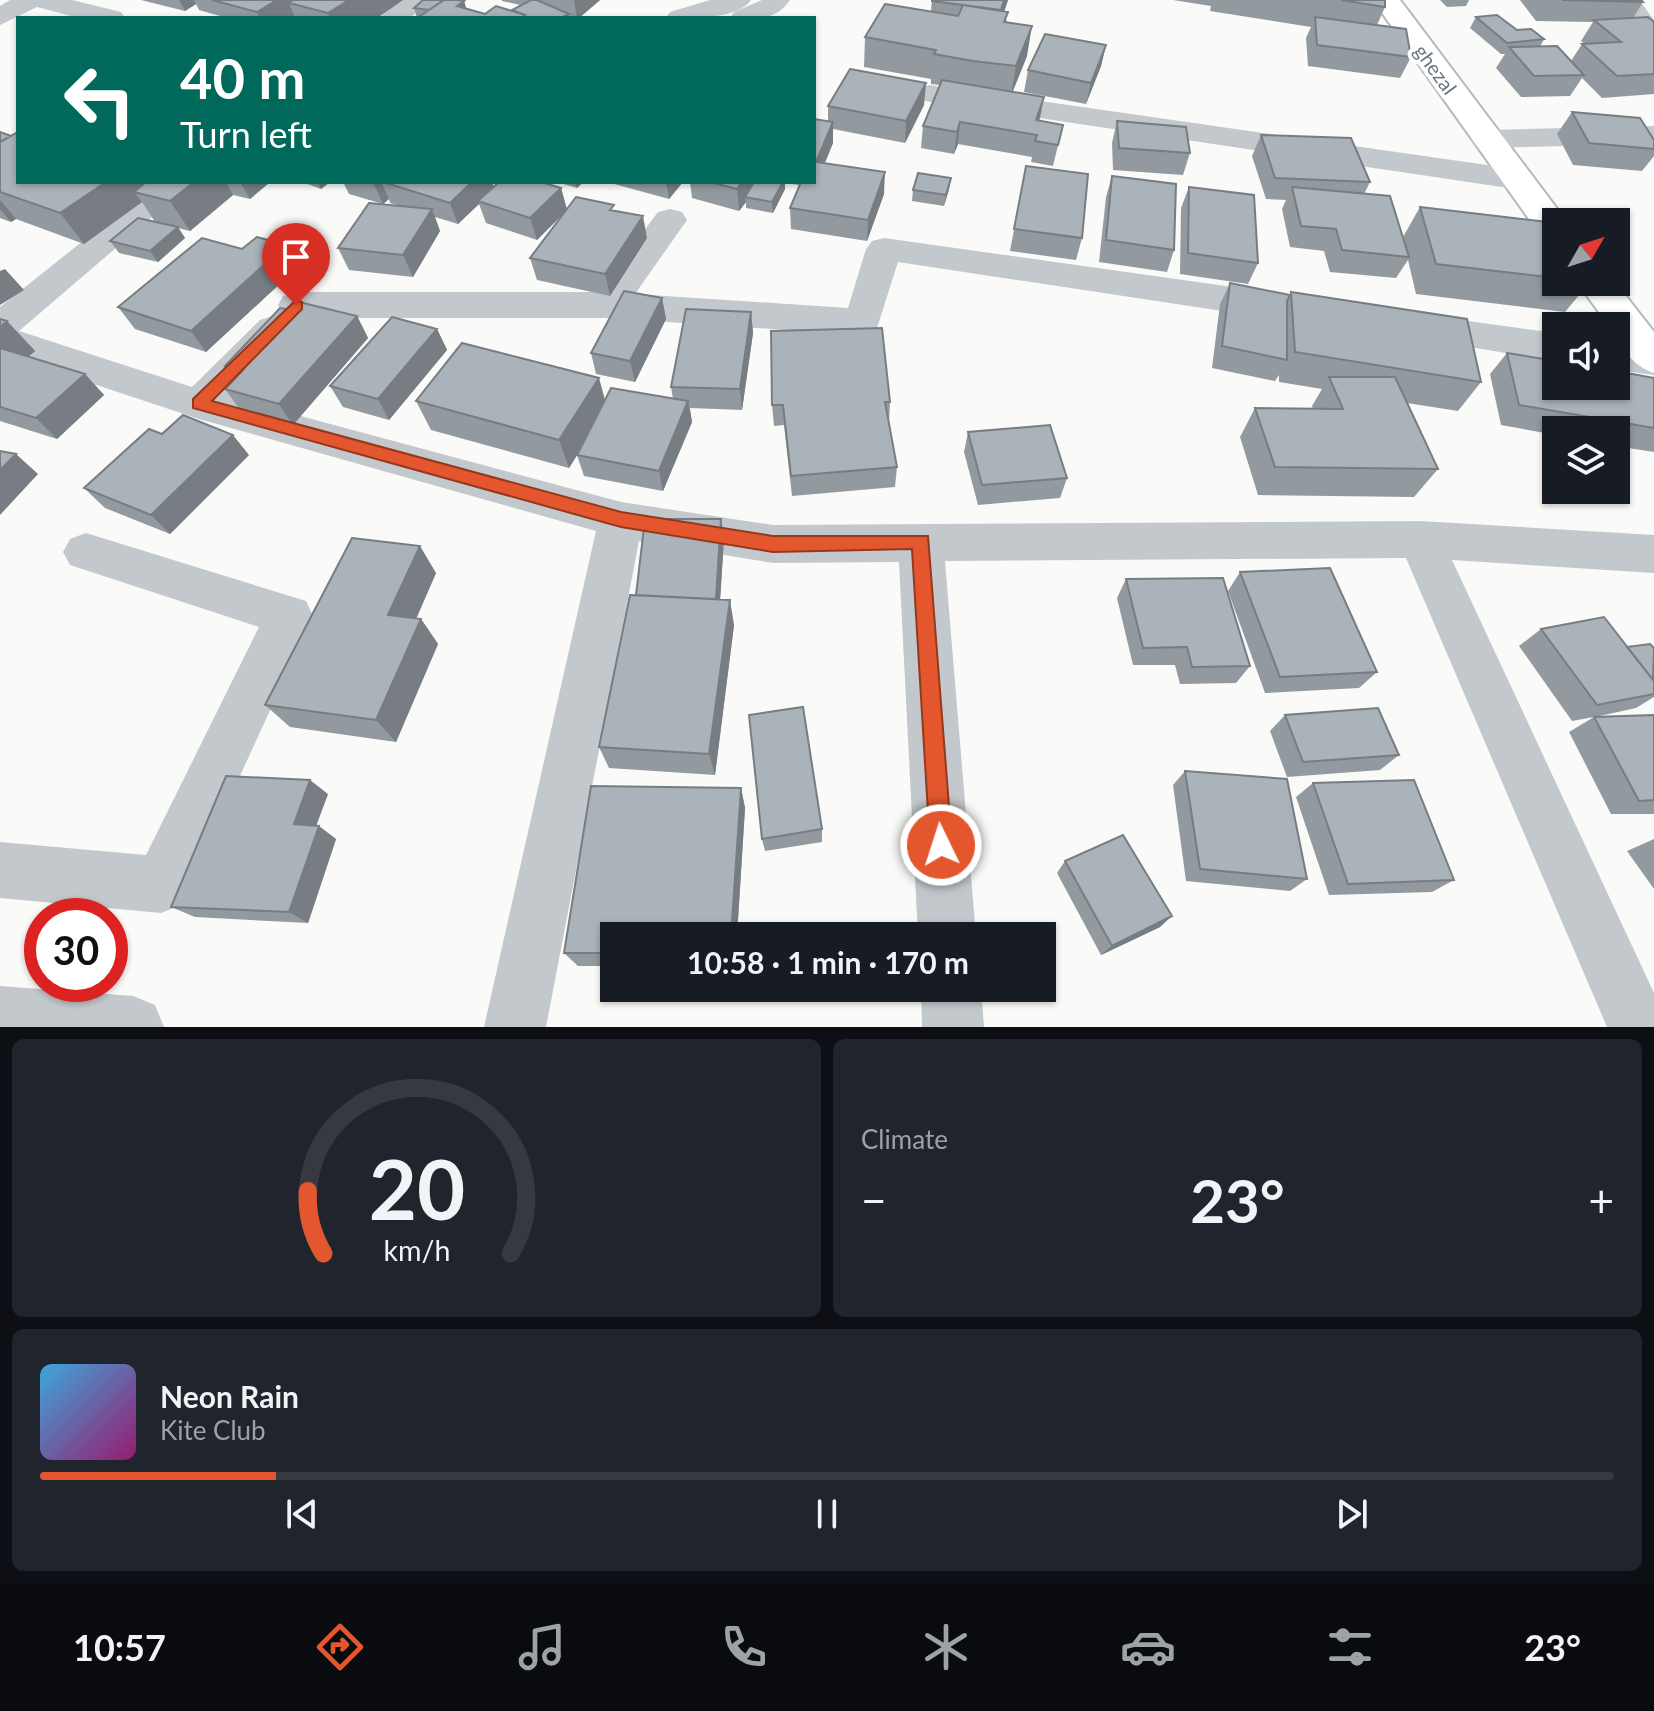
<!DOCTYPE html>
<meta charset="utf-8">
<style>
:root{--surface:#171b24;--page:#20242c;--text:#f1f3f6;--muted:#9ea1a6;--line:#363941;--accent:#e4572e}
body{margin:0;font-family:Lato,sans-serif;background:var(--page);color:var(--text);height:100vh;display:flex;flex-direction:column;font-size:30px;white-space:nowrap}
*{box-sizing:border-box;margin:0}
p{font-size:26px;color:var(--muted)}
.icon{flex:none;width:44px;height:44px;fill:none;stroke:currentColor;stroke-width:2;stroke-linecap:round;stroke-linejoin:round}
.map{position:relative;height:1027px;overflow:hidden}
.panel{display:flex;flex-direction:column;gap:12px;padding:12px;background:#0d0f14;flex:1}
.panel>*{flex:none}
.guide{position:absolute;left:16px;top:16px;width:800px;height:168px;border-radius:0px;box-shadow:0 2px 6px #0004;background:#00695c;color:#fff;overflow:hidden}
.needle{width:52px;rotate:51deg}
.tools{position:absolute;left:1542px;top:208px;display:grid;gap:16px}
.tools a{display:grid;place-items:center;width:88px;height:88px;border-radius:0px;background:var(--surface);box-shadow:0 2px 6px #0004;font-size:40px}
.speed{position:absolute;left:24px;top:898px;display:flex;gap:16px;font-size:40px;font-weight:700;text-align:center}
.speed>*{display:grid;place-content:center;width:104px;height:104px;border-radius:50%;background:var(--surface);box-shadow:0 2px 6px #0004;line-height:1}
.speed .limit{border:12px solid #d22;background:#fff;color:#111}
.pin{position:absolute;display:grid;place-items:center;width:68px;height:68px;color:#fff;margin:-82px -34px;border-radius:50% 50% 50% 0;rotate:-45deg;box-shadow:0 0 8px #0007}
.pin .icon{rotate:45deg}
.me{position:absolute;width:88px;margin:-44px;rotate:356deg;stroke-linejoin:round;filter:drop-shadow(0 0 6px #0008)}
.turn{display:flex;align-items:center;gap:28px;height:168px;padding:0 32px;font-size:36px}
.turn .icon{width:104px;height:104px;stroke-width:2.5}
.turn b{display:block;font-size:56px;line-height:68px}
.big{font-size:60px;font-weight:700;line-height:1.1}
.panel .card{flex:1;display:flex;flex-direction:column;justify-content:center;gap:12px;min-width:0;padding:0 28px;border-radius:12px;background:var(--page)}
.panel .dial{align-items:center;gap:0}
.dial svg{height:208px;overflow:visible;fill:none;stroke:var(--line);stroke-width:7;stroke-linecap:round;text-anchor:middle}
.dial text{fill:var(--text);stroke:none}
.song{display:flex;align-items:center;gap:24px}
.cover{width:96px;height:96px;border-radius:12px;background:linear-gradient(135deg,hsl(200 70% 55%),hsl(320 70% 35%))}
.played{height:8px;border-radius:4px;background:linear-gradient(90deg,var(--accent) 15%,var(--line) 15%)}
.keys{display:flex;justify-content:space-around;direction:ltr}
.heat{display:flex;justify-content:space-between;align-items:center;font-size:44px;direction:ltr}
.panel .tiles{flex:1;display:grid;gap:12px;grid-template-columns:1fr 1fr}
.card:last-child{grid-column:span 2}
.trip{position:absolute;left:600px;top:922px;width:456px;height:80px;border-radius:0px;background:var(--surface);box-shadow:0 2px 6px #0004;font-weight:700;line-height:80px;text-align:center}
.tab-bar{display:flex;height:128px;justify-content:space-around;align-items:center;background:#090b0e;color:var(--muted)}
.tab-bar .icon{width:56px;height:56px}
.tab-bar .selected{color:var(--accent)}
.tab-bar b{font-size:36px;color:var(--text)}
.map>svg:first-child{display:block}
</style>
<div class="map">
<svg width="1654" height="1027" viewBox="0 0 1654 1027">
<rect width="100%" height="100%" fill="#fafaf8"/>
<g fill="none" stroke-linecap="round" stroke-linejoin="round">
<defs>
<path id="secondary" d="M1373 0H1400L1567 222H1556V243L1544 240Z
M1577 282H1615L1654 332V373C1636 368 1616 346 1616 326H1609Z"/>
</defs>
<use href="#secondary" stroke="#b3babf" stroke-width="4"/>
<path fill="#c3c8cc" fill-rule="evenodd" d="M10 0H72L121 12 125 18H79L37 7 0 25V6Z
M400 0H430L410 18H379Z
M710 0H751C738 20 688 18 666 18L670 12Z
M762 0H790C775 22 755 18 730 18L734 12Z
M1612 0H1639L1654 20V47L1644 45Z
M929 85 1515 169 1527 172 1531 179 1527 186 1515 189 918 100 914 94 918 88Z
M1654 126V144L1486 148 1475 146 1470 139 1475 132 1486 130Z
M157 182H193L19 331 192 387 260 320 273 316 286 320 292 329 230 397 621 502 773 525 1420 521 1654 535V573L1452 560 1654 993V1027H1607L1406 558 945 561 976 936H918L899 562 773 563 639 541 546 1027H484L596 531 199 419 0 353V307Z
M670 209 682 212 687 220 635 294 848 308 866 249 872 241 884 238 1282 294 1295 298 1301 307 1295 316 1282 320 898 262 876 331 863 335 608 318H296L283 314 278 305 283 296 296 292H598L658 212Z
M1409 313 1556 333V361L1396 335 1390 326 1396 317Z
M1616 342 1654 347V375L1616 370Z
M86 533 306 601 313 616 181 905 161 913 0 898V842L146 855 259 627 70 565 63 552 70 539Z
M0 986 133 996 155 1005 164 1027H0Z
M921 988H981L984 1027H922Z"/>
<use href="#secondary" fill="#fff" fill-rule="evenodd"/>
</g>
<path fill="#929a9f" d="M141 0H403L377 18H221L220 16 199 10 196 4 185 11Z
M502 0H600L579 18H417L414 8 464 1 466 9 485 14 512 11 520 5 502 1Z
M932 0H1008L1004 12 1007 22 1027 56 1012 92 1039 121 1063 125 1053 166 1031 162 1032 157 958 144 954 154 921 148 923 126 940 85 931 84V79L864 67 865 37 931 11Z
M1173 0H1385V7L1377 25 1411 57 1400 78 1308 66 1306 38 1311 27 1210 11 1211 6Z
M1440 0H1477H1469L1466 6 1447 7Z
M1520 0H1641L1643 2 1633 18 1654 22V94L1602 98 1582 78 1570 96 1521 97 1496 68 1505 54H1501L1470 28 1476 17 1544 39 1540 47 1571 61 1582 44H1585L1581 41 1593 22 1536 21Z
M1106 45 1101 66 1086 104 1024 92 1028 70Z
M924 105 905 143 833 129V143L825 163 884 194 867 241 791 229 790 208 800 185 785 183V189L773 213 746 208V202L739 211 692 198 690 182H814L828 121V106Z
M1572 112 1654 140V156L1642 171 1573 165 1557 134Z
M1117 121 1190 153 1183 175 1113 170 1112 143Z
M0 132 18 182H270L250 199 233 195 190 231 178 228 185 238 158 262 119 253 110 241 155 222 142 202 84 244 16 219 11 222 0 218Z
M1261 135 1370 182 1364 194 1403 237 1420 207 1556 223V282H1590L1565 312 1416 294 1408 260 1396 278 1330 272 1324 251 1290 247 1282 209 1286 200 1266 199 1252 156Z
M1026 166 1082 238 1076 260 1010 251Z
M1112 176 1174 250 1167 272 1099 262 1106 197Z
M951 178 949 189 944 206 912 201 913 190Z
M302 182H330L321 189Z
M343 182H492L494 187 561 188 567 209 615 211 647 238 610 296 537 280 530 258 564 213 537 240 486 223 479 204 458 224 435 217 440 231 413 277 349 270 338 248 400 206 390 203 389 199 383 204 349 194Z
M557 182H583L577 188Z
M607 182H683L669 199Z
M1189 187 1258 263 1248 284 1180 274 1181 208Z
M298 267 206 352 135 329 118 307Z
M1230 283 1290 295 1291 292 1481 382 1458 411 1407 403 1438 469 1414 497 1258 495 1240 437 1255 408 1313 409 1312 406 1322 389 1279 382V375L1275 381 1212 368 1220 304Z
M662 298 666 319 635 382 596 374 591 353Z
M291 310 357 316 368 338 293 425 240 410 225 389 235 379 225 366Z
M751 312 753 333 742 410 690 408 692 422 663 491 584 476 577 455 579 452 569 468 431 430 416 401 673 399 671 387Z
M0 319 7 321 35 351 28 357 85 374 104 395 57 439 0 421Z
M437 329 447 350 389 420 343 407 330 386Z
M1507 353 1654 378V452L1616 446V430H1556V435L1501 425 1490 374Z
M890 402 889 422 897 467 895 487 792 496 784 425 774 426 772 405Z
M968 432 1067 478 1060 498 978 505 964 452Z
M249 455 170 534 105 508 84 488Z
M721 519 724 538 720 599 734 625 715 775 609 768 599 747 636 595Z
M1240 572 1377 672 1359 688 1265 693 1228 591Z
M436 573 416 618 421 619 438 644 396 742 290 727 265 705Z
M1126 579 1250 666 1236 683 1180 684 1175 665H1133L1117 598Z
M1541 629 1627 647 1654 648V697L1636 708 1595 717 1654 715V814H1611L1569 732 1594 717 1572 721 1519 646Z
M1285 715 1399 755 1380 770 1287 777 1270 731Z
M1185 771 1307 879 1290 891 1186 881 1173 785Z
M1313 783 1454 880 1432 892 1329 895 1296 797Z
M741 788 745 808 737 936H614V966H578L564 953Z
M328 794 316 825 336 839 308 923 195 917 171 907Z
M822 829V842L765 851 762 839Z
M1654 839V889L1627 851Z
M1065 861 1160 927 1101 955 1057 873Z"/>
<path fill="#777d82" d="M179 0H194L196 4 185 11Z
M277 0H293L289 3 295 18H260L257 12Z
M349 0H403L377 18H330L328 13Z
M574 0H600L579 18H577Z
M1004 0H1008L998 31 1001 10Z
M464 1 469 18 457 6Z
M1032 26 1027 56 1011 96 1016 66Z
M1106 45 1101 66 1086 104 1091 83Z
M926 83 924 105 905 143 906 121Z
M1044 97 1040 118 1034 135 1036 120Z
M833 122V143L816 183V162Z
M960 122 958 144 954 154 957 132Z
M885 172 884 194 867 241 868 220Z
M951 178 949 189 944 206 946 195Z
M106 182H155L134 192 142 202 84 244 60 213Z
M194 182H226L233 195 190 231 170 201Z
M240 182H270L250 199Z
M318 182H330L321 189Z
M373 182H381L389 199 383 204Z
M472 182H492L495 190 478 201 479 204 458 224 450 203Z
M575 182H583L577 188Z
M666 182H683L669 199Z
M742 182H761L745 197 746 202 739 211 737 189Z
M783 182H785V189L773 213 772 202Z
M561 188 567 210 537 240 530 218Z
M0 200 16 219 11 222 0 209Z
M432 209 440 231 413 277 403 255Z
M643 216 647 238 610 296 605 274Z
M178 227 185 238 158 262 150 251Z
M286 245 298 267 206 352 191 331Z
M5 269 24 290 0 305V271Z
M662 298 666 319 635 382 630 361Z
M751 312 753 333 742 410 740 389Z
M357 316 368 338 293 425 279 404Z
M7 321 35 351 0 381V327Z
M437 329 447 350 389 420 378 399Z
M85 374 104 395 57 439 36 418Z
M599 378 607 407 569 468 559 440Z
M688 401 692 422 663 491 659 471Z
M233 435 249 455 170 534 151 515Z
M16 454 38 474 0 515V470Z
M721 519 724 538 719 618 716 600Z
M420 546 436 573 407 640 388 615Z
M730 600 734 625 715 775 709 754Z
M421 619 438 644 396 742 376 720Z
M310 780 328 794 312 837 294 824Z
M741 788 745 808 737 936H731Z
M319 826 336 839 308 923 289 912Z
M1172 916 1160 927 1101 955 1112 946Z"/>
<path fill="#aab3b9" stroke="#777d82" stroke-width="2" d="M212 0H277L257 12Z
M293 0H349L328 13 289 3Z
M423 0H444L429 10 414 8Z
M444 0H458L464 1 457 6 485 14 496 6 525 15 521 18H426L420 16Z
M531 0H537L569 14 561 18H530L524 16 525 15 512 10Z
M932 0H1004L1001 10 932 1Z
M1341 0H1385V7Z
M1562 0H1641L1643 2Z
M885 4 958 16 963 5 1008 12 1004 22 1032 26 1016 66 973 61 934 54 936 50 865 37Z
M1497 15 1517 30 1531 29 1544 39 1507 43 1476 17Z
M1315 17 1406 29 1411 57 1317 45Z
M1648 17 1654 22V74L1617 76 1582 44 1621 42 1594 20Z
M1045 34 1106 45 1091 83 1028 70Z
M1557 46 1584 75 1534 76 1509 47Z
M850 69 926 83 906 121 828 106Z
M942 80 1044 97 1036 120 1063 125 1058 145 1035 141 1037 135 960 122 957 132 923 126Z
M1572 112 1640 118 1654 140V149L1589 143Z
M814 119 833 122 816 162 885 172 868 220 790 208 801 182H814Z
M1117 121 1186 127 1190 153 1119 148Z
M0 132 11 136 0 142Z
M18 132V182H106L60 213 0 192V142Z
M1261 135 1351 138 1370 182 1275 178Z
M1026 166 1088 174 1082 238 1014 229Z
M918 173 951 178 946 195 913 190Z
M1112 176 1176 184 1174 250 1106 240Z
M146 182H194L170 201 134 192Z
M383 182H472L450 203Z
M499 182H541L561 188 530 218 478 201Z
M710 182H742L737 189Z
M754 182H783L772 202 745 197Z
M1189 187 1254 195 1258 263 1188 253Z
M1292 187 1390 196 1409 257 1342 250 1336 229 1301 226Z
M576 197 614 205 610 210 643 216 605 274 530 258Z
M369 203 432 209 403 255 338 248Z
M1420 207 1556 223V278L1436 264Z
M138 218 178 227 150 251 110 241Z
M257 237 286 245 191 331 118 307 202 238 242 249Z
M1230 283 1290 295 1287 301V360L1222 346Z
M624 291 662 298 630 361 591 353Z
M1291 292 1467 319 1481 382 1295 352Z
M299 302 357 316 279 404 225 389 243 370 225 366 280 308 291 310Z
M686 309 751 312 740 389 671 387Z
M392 317 437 329 378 399 330 386Z
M0 319 7 321 0 327Z
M882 328 890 402H885L897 467 791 476 783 405H772L771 331Z
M462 343 599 378 559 440 416 401Z
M0 348 85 374 36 418 0 407Z
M1507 353 1556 361V386H1616V371L1654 378V428L1519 405Z
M1329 377H1395L1438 469 1275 467 1255 408 1343 409Z
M611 388 688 401 659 471 577 455Z
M183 415 233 435 151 515 84 488 149 429 162 434Z
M1050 425 1067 478 982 485 968 432Z
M0 451 16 454 0 470Z
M645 519H721L716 599 636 595Z
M352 538 420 546 388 615 421 619 376 720 265 705Z
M1330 568 1377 672 1280 677 1240 572Z
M1223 578 1250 666 1192 667 1187 647 1143 648 1126 579Z
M630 595 730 600 709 754 599 747Z
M1604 617 1654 681V694L1597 705 1541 629Z
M1650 644 1654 648 1653 680 1627 647Z
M803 707 822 829 762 839 749 715Z
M1378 708 1399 755 1303 762 1285 715Z
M1654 715V800L1639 801 1594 717Z
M1185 771 1287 779 1307 879 1200 869Z
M226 776 310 780 294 824 319 826 289 912 171 907Z
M1414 780 1454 880 1348 884 1313 783Z
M591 786 741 788 731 936H614V953H564Z
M1123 835 1172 916 1112 946 1065 861Z"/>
<path fill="#e4572e" stroke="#94391e" stroke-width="2" d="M296 300 302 302V309L212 401 621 512 773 536H928L952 845 949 853 941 856 933 853 930 845 912 549 773 552 621 527 193 408V399Z"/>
<g text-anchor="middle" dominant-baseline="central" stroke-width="8" stroke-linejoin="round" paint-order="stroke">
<g font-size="20" fill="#657683" stroke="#fff">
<text transform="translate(1436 69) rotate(54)">ghezal</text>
</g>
</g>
</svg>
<div class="tools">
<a><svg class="needle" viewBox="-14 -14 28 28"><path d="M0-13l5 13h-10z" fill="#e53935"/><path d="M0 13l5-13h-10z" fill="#9ea1a6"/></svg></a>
<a><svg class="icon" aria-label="sound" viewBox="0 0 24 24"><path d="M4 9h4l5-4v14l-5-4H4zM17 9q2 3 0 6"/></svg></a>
<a><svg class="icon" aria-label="layers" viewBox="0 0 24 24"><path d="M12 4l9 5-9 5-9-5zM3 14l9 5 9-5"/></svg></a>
</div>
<div class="speed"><div class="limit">30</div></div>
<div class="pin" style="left:296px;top:305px;background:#d93025"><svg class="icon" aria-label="arrive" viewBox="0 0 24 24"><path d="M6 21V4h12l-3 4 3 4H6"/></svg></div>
<svg class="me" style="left:941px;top:845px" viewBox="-20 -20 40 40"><circle r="17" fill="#e4572e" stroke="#fff" stroke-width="3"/><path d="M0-11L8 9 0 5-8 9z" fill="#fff"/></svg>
<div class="trip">10:58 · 1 min · 170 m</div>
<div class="guide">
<div class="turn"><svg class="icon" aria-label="left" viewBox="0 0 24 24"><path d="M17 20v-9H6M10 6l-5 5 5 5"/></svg><div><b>40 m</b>Turn left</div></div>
</div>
</div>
<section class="panel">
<div class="tiles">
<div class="card dial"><svg viewBox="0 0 100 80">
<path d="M14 69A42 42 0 1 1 86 69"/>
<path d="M14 69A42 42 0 0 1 8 45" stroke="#e4572e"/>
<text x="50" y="56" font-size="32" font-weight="700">20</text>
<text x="50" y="72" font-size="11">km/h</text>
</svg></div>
<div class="card"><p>Climate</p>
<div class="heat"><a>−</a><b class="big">23°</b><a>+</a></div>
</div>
<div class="card">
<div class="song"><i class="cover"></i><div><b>Neon Rain</b><p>Kite Club</p></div></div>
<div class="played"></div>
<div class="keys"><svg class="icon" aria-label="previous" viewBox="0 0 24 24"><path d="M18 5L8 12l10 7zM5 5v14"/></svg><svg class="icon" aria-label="pause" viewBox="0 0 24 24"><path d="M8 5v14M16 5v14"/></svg><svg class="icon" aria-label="next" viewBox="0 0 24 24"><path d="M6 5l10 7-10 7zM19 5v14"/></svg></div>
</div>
</div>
</section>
<nav class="tab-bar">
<b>10:57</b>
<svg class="icon selected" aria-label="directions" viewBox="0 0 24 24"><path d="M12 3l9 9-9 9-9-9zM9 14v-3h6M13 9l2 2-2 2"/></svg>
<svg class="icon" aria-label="music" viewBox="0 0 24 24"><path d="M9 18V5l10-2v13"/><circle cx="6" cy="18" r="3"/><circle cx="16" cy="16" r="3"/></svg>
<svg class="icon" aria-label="phone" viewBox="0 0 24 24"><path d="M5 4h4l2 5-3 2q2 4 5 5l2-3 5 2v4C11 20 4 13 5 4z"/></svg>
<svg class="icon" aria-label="climate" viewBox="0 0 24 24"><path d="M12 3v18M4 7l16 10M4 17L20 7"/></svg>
<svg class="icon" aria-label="car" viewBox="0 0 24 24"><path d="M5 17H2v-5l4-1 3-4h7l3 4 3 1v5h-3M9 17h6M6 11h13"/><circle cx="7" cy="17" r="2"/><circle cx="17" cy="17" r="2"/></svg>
<svg class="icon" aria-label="filters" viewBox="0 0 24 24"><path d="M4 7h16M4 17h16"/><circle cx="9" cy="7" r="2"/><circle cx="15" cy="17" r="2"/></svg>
<b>23°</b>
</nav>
